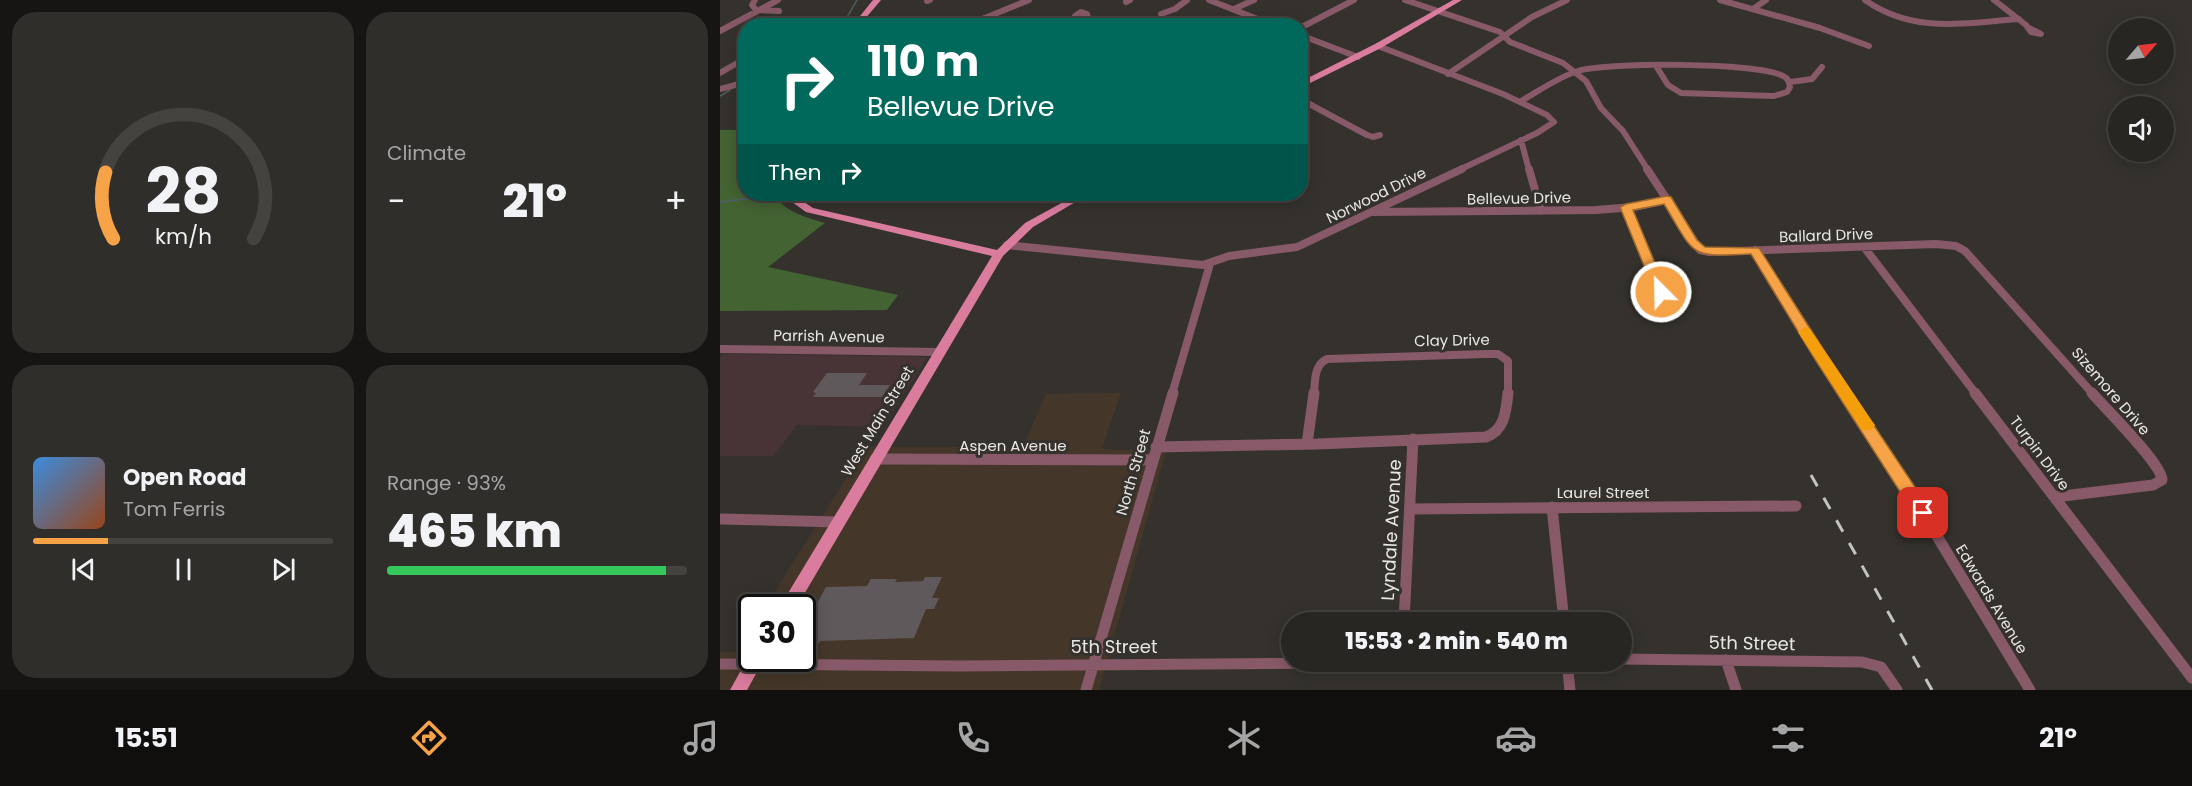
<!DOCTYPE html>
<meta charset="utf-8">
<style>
:root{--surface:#282622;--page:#302e2a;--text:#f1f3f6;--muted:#a5a5a5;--line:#444340;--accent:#f6a247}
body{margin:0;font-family:Poppins,sans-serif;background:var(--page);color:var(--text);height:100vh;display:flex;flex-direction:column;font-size:22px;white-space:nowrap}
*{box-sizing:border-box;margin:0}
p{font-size:20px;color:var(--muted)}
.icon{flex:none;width:33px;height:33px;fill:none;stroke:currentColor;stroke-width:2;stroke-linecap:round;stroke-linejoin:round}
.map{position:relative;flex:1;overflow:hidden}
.sheet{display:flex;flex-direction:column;gap:12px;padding:12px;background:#161513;width:720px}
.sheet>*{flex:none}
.top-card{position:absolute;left:18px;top:18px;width:570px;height:183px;border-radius:24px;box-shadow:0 3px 15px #0003,0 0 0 2px var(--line);background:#00695c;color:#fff;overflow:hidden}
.needle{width:39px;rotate:62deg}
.controls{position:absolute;left:1388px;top:18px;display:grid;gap:12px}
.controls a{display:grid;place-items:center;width:66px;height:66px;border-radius:50%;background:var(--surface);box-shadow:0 3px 15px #0003,0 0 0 2px var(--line);font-size:30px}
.speed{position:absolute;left:18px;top:594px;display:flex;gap:12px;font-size:30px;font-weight:700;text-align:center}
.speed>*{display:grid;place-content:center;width:78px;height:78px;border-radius:50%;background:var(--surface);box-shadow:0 3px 15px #0003,0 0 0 2px var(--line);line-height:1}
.speed .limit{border:3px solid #111;border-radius:9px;background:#fff;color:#111}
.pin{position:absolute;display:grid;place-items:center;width:51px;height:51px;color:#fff;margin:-26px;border-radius:12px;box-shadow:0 3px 9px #0006}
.me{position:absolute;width:66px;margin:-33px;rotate:337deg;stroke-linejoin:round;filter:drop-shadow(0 0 4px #0008)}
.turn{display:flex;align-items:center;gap:21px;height:126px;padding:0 30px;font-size:27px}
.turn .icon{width:78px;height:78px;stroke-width:2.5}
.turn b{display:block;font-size:42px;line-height:51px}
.then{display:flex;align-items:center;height:57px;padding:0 30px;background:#0003;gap:12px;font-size:22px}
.big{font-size:45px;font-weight:800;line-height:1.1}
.sheet .card{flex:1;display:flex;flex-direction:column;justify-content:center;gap:9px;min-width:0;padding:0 21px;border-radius:24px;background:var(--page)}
.sheet .dial{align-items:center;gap:0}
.dial svg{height:156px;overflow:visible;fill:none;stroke:var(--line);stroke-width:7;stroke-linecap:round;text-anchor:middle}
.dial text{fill:var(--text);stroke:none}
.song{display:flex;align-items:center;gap:18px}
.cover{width:72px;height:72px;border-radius:9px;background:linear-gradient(135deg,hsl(210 70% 55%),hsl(20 70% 35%))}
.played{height:6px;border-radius:3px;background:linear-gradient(90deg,var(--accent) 25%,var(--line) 25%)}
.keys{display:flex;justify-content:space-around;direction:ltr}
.heat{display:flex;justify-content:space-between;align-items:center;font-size:33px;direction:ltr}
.charge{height:9px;border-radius:4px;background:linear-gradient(90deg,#34c759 93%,var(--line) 0)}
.sheet .tiles{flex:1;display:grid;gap:12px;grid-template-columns:repeat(2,1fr)}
.trip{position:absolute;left:561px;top:612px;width:351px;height:60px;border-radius:30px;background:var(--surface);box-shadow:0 3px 15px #0003,0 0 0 2px var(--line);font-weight:800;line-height:60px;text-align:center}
.menu{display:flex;height:96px;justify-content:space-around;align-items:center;background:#100f0e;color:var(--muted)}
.menu .icon{width:42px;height:42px}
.menu .selected{color:var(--accent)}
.menu b{font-size:27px;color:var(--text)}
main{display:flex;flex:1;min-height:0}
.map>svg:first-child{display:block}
</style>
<main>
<section class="sheet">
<div class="tiles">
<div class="card dial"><svg viewBox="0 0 100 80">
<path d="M14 69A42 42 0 1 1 86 69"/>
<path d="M14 69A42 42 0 0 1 10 35" stroke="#f6a247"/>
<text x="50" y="56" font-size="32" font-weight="700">28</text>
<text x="50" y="72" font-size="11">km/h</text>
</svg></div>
<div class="card"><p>Climate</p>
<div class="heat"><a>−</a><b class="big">21°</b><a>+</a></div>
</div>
<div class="card">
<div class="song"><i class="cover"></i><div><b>Open Road</b><p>Tom Ferris</p></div></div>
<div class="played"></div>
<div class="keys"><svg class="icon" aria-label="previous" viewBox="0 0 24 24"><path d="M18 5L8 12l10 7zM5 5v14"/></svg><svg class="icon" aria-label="pause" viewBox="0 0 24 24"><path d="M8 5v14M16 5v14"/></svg><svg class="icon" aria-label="next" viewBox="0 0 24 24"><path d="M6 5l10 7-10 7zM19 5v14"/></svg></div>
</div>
<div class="card"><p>Range · 93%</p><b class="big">465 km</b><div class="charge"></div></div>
</div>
</section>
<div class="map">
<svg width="1472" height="690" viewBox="0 0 1472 690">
<rect width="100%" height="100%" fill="#35322d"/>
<path fill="#443729" d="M401 393 382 449 446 451 379 690H0V652H17L31 628 32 658H82V608L45 607 146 447H303L326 394Z"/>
<path fill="#483336" d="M3 354 207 357 163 427 77 425 54 456H0V357Z"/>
<path fill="#436333" d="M0 130H25L26 194H53C65 212 85 217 105 223L48 267 178 295 167 310 0 311Z"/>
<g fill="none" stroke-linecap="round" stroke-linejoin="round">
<path stroke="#4d5f62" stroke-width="1.5" d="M122 26 137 0
M0 96 10 90"/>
<path stroke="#4d5f62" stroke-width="2" d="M0 202 51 196"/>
</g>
<path fill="#5f595c" d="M107 373H147L139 385H170L162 397H93L96 393 93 392Z
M205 577H222L212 598H219L214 609H206L194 638 100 641 97 646H87L90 642H82V631L106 587 147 586 151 579H177L175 582 203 581Z"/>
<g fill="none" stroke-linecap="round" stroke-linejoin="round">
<path stroke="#875969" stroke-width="6" d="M35 0 32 5 36 10 59 11
M489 0 555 26
M685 0 780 32 790 42 843 63 866 81 881 108 903 131 928 170
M1000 0 1100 28 1149 46
M1145 0C1193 34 1244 23 1299 19
M1274 0 1306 25 1311 32 1321 34 1309 28
M207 1 210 0
M406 2 410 0
M514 9 534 0
M1033 9 1046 0
M361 12 367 14 363 17 355 16Z
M441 14 455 9 467 0
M365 16 385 26
M245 26 309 0
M580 28 634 0
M0 31 58 0
M580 35 638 57
M658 46 783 94 827 115 834 122 817 133 739 170
M0 73 26 58
M728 74 812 17 847 0
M1070 82 1092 79 1102 67
M0 89 26 82
M580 99 647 135 653 137 660 135
M801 101C819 91 838 77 858 71 887 62 1037 62 1063 76 1068 78 1069 82 1070 87L1067 92 1054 96 961 93 948 85 936 66
M801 140 809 170"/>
<path stroke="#875969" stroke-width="8" d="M809 169 821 211
M927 169 980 250 989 252 1216 244 1236 246 1245 251 1373 394
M906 208 941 292
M653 212 876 210 914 207 947 200
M287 245 483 265 509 256 577 247 742 169
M1144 247 1256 394
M1035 250 1126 394
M0 349 218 352
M452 394 490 264
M594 394C595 381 594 365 607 359L765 354H778L788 361V394"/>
<path stroke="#875969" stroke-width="11" d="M1125 393 1183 480 1310 690
M1255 393 1472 678
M587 444 594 393
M436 447 597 444 766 437C785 430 786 411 788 393
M155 459 432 460
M1335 497 1433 485 1442 480C1442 464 1385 408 1372 393
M832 507 844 622
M690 509 1076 506
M0 519 118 522
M684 622 693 439
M902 659 1142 662 1161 667 1177 690
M1006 660 1016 690
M847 662 850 690
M0 664 239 666 754 662
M366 690 453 393"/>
<path fill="#da7c9e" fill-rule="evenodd" d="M153 0H161L139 26H132Z
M733 0H742L661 48 580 88V82L655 44Z
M61 194H72L93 208 277 250 305 223 358 194H369L313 227 283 256 76 608H59L272 256 86 212Z
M31 652 32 658H45L27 690H10Z"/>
<path stroke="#c4c2be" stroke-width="3" stroke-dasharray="13 13" stroke-linecap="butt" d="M1091 475 1212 690"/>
</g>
<path fill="#f6a247" stroke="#a0692e" stroke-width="1.5" d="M947 196 951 197 977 240 985 247 1039 248 1103 349 1209 508 1211 513 1209 518 1203 520 1197 518 1093 356 1031 254C968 257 976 257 944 204L913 210 947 292 945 295H936L900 207 906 204Z"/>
<path fill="#f59e0b" d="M1085 327 1090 329 1152 421 1155 425 1152 430H1142L1078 332Z"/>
<g text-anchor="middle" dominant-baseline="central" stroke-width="6" stroke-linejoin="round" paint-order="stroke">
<g font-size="15" fill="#e8e6e3" stroke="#35322d">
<text transform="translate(656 195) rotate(-26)">Norwood Drive</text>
<text transform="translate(799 198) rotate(-1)">Bellevue Drive</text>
<text transform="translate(1106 235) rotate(-2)">Ballard Drive</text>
<text transform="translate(109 336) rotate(1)">Parrish Avenue</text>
<text transform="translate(732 340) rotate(-1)">Clay Drive</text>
<text transform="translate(1391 391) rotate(49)">Sizemore Drive</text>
<text transform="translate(157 421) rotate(-59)">West Main Street</text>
<text x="293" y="445">Aspen Avenue</text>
<text transform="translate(1320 453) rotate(53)">Turpin Drive</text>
<text transform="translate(413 472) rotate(-74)">North Street</text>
<text x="883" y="492">Laurel Street</text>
<text transform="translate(1272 599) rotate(59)">Edwards Avenue</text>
</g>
<g font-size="18" fill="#e8e6e3" stroke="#35322d">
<text transform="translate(671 530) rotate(-87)">Lyndale Avenue</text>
<text transform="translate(1032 643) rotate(1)">5th Street</text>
<text x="394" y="646">5th Street</text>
</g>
</g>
</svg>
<div class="controls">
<a><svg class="needle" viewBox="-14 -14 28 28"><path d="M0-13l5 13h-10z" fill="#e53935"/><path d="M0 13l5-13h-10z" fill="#a5a5a5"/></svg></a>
<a><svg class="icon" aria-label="sound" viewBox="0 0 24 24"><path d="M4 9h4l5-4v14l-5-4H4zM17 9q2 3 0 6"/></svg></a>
</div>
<div class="speed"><div class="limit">30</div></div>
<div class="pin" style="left:1203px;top:513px;background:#d93025"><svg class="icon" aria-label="arrive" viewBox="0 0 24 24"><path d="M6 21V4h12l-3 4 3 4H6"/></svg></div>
<svg class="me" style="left:941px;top:292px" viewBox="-20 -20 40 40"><circle r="17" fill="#f6a247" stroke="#fff" stroke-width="3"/><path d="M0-11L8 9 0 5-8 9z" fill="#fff"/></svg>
<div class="trip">15:53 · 2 min · 540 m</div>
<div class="top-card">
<div class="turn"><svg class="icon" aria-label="right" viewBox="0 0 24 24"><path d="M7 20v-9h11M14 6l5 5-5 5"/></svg><div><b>110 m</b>Bellevue Drive</div></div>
<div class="then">Then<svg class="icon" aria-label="right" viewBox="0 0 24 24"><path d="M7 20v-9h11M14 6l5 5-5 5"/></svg></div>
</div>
</div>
</main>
<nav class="menu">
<b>15:51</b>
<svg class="icon selected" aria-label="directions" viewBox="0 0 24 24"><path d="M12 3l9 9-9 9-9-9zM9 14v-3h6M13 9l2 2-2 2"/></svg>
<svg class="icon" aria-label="music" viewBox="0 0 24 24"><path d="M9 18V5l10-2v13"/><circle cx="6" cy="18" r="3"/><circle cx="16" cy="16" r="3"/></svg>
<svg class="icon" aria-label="phone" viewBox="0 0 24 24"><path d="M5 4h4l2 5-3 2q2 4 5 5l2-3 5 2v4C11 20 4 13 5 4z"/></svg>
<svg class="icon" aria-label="climate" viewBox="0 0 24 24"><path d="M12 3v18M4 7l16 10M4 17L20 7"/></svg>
<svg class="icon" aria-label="car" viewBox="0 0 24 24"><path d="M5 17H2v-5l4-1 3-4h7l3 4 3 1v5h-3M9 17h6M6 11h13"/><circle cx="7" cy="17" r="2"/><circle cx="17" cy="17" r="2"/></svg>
<svg class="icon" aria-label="filters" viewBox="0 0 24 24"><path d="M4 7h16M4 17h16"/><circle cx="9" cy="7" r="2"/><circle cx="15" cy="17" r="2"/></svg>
<b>21°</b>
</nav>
